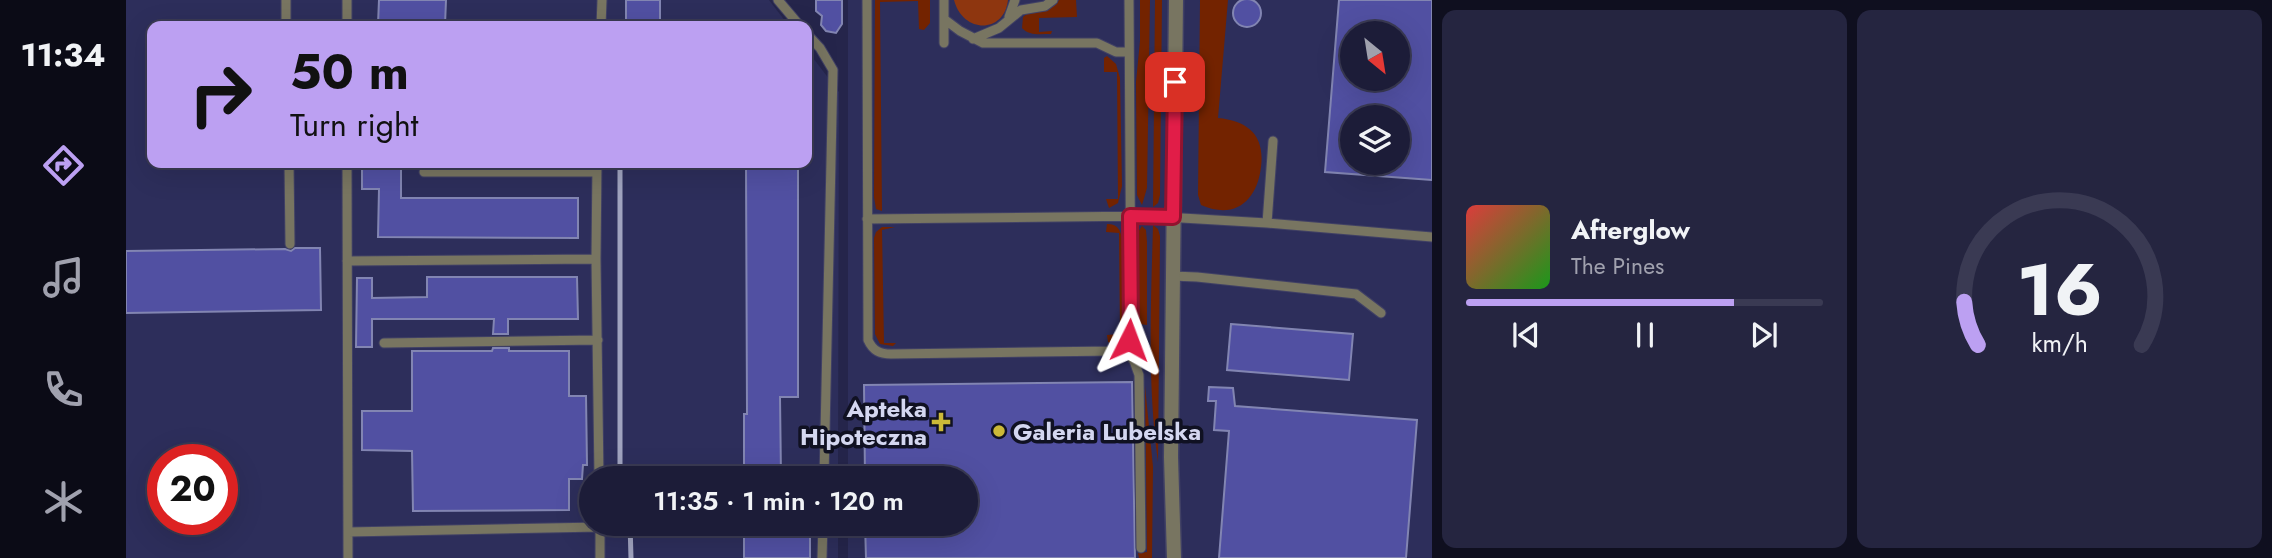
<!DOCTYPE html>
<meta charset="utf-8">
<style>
:root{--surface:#1c1c38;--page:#252540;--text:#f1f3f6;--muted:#a0a1ae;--line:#3a3a53;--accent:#bca0f2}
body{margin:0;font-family:Jost,sans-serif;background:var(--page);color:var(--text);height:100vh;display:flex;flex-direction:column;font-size:26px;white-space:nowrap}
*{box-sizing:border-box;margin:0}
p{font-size:23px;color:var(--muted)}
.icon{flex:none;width:38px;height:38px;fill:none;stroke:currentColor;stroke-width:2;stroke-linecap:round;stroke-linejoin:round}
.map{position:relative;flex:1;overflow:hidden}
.drawer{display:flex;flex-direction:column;gap:10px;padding:10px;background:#0f0f1f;width:840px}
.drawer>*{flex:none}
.hud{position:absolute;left:21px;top:21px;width:665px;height:147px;border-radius:14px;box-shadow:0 7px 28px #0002,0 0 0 2px var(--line);background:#bca0f2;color:#111;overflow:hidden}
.needle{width:46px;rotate:150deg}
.fabs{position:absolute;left:1214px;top:21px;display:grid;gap:14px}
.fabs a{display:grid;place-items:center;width:70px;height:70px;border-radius:50%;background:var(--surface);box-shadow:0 7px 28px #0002,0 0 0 2px var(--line);font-size:35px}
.speed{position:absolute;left:21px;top:444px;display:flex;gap:14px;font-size:35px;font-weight:700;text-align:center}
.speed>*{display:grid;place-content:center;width:91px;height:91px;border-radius:50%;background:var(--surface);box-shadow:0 7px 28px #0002,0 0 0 2px var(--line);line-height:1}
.speed .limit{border:10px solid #d22;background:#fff;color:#111}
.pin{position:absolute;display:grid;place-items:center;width:60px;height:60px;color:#fff;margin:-30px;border-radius:14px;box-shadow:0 4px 10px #0006}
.me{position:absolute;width:77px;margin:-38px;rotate:3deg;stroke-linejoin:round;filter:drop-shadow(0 0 5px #0008)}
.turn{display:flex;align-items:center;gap:24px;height:147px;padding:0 28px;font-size:32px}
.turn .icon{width:91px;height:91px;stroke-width:2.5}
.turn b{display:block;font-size:49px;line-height:60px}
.drawer .tile{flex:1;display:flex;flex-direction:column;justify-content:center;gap:10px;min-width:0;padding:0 24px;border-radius:14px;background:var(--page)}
.drawer .dial{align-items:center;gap:0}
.dial svg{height:182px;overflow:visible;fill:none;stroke:var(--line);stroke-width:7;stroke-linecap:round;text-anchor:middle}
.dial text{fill:var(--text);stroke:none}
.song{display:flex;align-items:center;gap:21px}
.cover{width:84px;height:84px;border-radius:10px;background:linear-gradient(135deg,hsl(0 70% 55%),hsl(120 70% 35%))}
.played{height:7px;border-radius:4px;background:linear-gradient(90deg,var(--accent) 75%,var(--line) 75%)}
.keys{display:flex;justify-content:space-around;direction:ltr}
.drawer .tiles{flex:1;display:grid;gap:10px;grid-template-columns:repeat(2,1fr)}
.trip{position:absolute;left:453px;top:466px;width:399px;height:70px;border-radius:35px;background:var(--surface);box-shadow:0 7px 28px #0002,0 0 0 2px var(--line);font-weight:600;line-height:70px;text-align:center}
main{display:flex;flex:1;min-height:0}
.tabs{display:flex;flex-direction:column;width:126px;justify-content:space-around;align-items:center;background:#0b0b16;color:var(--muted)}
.tabs .icon{width:49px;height:49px}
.tabs .on{color:var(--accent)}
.tabs b{font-size:32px;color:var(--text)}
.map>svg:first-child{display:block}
</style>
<main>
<nav class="tabs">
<b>11:34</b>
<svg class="icon on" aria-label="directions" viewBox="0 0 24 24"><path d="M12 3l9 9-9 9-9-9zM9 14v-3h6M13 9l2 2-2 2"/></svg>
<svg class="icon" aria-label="music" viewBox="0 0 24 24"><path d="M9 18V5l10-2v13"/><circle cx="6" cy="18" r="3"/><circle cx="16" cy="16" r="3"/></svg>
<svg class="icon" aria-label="phone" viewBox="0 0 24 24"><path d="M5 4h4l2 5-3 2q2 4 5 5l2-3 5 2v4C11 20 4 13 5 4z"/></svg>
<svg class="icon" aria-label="climate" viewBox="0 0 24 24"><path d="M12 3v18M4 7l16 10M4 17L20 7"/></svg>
</nav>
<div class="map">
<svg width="1306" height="558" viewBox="0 0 1306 558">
<rect width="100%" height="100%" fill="#25254b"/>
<path fill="#2d2e5b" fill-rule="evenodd" d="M0 0H643L663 26H26V163H681V50L713 92 712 478H466V523H712V558H0ZM37 460H96V520H37Z
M722 0H1306V558H722V523H840V478H722ZM1227 33H1272V79H1227ZM1227 117H1272V163H1227Z"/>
<path fill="#732300" d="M749 0H804V23L798 30 793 29 792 1 754 2 756 211 750 209 748 197Z
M933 0H950L951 17 913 18V32L926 31 925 34C914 34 903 36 896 28L897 17C909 7 923 14 933 0Z
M1014 0H1024L1021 188 1016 205 1011 195 1010 82 1014 41Z
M1029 0H1036L1034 195 1032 203 1027 207Z
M1074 0H1102L1092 118C1122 121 1139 135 1135 167 1131 201 1109 220 1075 205L1072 195Z
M981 56 990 64 994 78 996 186 992 203 983 208 980 199H992L991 72H978V58Z
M981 224C992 223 996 232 996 242L997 332 992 340 986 344 982 342 981 335 994 334 993 233 980 232Z
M1027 225 1032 229 1034 236 1032 462C1021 384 1025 303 1027 225Z
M1016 226 1020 230 1021 242V325L1013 324 1012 232Z
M756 227H769L756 230 758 343H770L767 346 754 344 749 334 748 238 750 232Z
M1019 386 1027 467 1026 558H1013L1012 553 1021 552Z"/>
<path fill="#8e360f" d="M828 0H882C878 34 837 34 828 0Z"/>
<path fill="#5150a2" stroke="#8285b2" stroke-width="2" fill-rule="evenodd" d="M1107 13a14 14 0 1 1 28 0a14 14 0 1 1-28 0Z
M253 0H320L319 25 252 24Z
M500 0H534V26H500Z
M690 0H716V24L710 33 700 31 695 25 696 16 690 11Z
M1213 0H1306V180L1199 172ZM1227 33H1272V79H1227ZM1227 117H1272V163H1227Z
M236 163H275V198H452V238L252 237 253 189H236Z
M620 163H672V397H654L655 478H618V414H621Z
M169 248H194L195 310 0 313V251L159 249 165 251Z
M301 277H451L452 319H382V334H367L368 319H246V347H230L231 278H246V298L301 297Z
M1105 324 1227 334 1223 380 1101 370Z
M367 348H383V351H443V396H460L461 465H457L456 479H443V510L287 511 286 451 236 450V411H286V351H366Z
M1006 382 1009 558H740L739 523H840V478H739L738 385Z
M1083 387 1107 388 1109 406 1291 420 1280 558H1093L1103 431 1088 430 1090 401H1082Z
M618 523H684V558H618Z"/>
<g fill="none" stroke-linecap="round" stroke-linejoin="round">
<defs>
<path id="lane" d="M160 0V26
M652 0 674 26
M741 0 742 340C747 351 754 354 765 354L988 351C998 348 1002 342 1005 333L1003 0
M818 0V43
M883 17 889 0
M818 19 834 31 857 43H971L990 52H1003
M221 26V0
M475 26 476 0
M681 34 694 48 707 70 698 478
M847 39 873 28 895 10 919 6 927 0
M163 163 164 244
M221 163 222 558
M471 163 470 259 473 478
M298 172H471
M741 219 1022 216 1141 223 1306 237
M1141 223 1147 141
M221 261 470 259
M1046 276 1071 277 1230 294 1255 313
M258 343 472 340
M997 347 1008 361 1013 375 1015 548
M474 523V558
M222 532 474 527
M696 558 697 523"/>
<path id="street" d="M1048 558 1045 457 1050 0"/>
</defs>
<use href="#lane" stroke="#414165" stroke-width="11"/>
<use href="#street" stroke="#414165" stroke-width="17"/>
<use href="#lane" stroke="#787561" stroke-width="9"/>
<use href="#street" stroke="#787561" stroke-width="14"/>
<path stroke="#a0a3bf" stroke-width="5" d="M494 478V163
M504 523 505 558"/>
</g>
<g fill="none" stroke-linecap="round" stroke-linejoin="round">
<defs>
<path id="route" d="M1003 340 1005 333 1004 216 1047 217 1049 82"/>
</defs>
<use href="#route" stroke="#92132f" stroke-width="18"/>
<use href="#route" stroke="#e11d48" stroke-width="12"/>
</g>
<g fill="#ccb938" stroke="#101122" stroke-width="2.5">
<path d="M811.5 411.5h7v7h7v7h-7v7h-7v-7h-7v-7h7z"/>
<circle cx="873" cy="431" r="7"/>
</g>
<g text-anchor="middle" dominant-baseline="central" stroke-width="7" stroke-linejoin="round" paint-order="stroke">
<g font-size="24" font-weight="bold" fill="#d4d7f0" stroke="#101122" text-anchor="end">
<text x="801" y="408">Apteka<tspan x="801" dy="28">Hipoteczna</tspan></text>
<text x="887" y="431" text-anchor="start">Galeria Lubelska</text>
</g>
</g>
</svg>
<div class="fabs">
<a><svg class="needle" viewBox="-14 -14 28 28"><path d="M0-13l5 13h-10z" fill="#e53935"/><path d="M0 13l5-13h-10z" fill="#a0a1ae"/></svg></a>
<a><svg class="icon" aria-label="layers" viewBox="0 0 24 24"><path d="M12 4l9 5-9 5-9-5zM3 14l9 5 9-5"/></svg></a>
</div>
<div class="speed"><div class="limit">20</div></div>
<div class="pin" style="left:1049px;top:82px;background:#d93025"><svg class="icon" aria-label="arrive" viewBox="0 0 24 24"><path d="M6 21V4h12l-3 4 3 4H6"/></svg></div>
<svg class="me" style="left:1003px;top:340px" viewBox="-20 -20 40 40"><path d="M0-17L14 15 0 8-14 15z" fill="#e11d48" stroke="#fff" stroke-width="4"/></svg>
<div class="trip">11:35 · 1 min · 120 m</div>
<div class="hud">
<div class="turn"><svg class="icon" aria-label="right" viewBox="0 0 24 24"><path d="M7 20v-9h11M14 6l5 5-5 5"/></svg><div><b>50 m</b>Turn right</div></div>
</div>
</div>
<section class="drawer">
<div class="tiles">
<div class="tile">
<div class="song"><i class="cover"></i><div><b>Afterglow</b><p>The Pines</p></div></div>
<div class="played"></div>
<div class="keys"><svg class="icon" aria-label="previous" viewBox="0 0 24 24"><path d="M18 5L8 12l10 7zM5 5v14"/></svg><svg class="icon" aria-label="pause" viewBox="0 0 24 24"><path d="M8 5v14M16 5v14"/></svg><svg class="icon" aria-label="next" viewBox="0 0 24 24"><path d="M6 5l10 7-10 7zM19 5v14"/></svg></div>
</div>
<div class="tile dial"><svg viewBox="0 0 100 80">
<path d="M14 69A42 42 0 1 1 86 69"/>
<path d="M14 69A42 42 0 0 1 8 50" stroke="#bca0f2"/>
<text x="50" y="56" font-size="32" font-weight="700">16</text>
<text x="50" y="72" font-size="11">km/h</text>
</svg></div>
</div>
</section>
</main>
